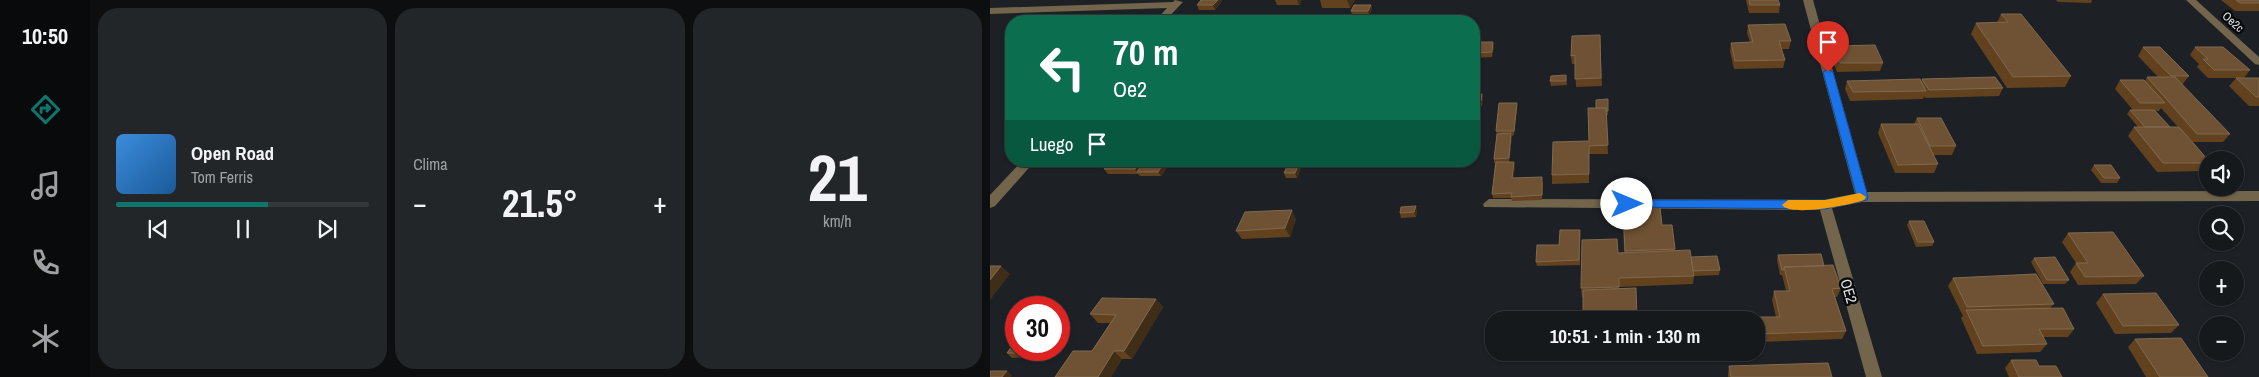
<!DOCTYPE html>
<html lang="es">
<meta charset="utf-8">
<style>
:root{--surface:#16191c;--page:#232629;--text:#f1f3f6;--muted:#9ea0a3;--line:#35383b;--accent:#0f766e}
body{margin:0;font-family:"Archivo Narrow",sans-serif;background:var(--page);color:var(--text);height:100vh;display:flex;flex-direction:column;font-size:19px;white-space:nowrap}
*{box-sizing:border-box;margin:0}
p{font-size:16px;color:var(--muted)}
.icon{flex:none;width:28px;height:28px;fill:none;stroke:currentColor;stroke-width:2;stroke-linecap:round;stroke-linejoin:round}
.map{position:relative;flex:1;overflow:hidden}
.side{display:flex;flex-direction:column;gap:8px;padding:8px;background:#0c0e0f;width:900px}
.side>*{flex:none}
.top-card{position:absolute;left:15px;top:15px;width:475px;height:152px;border-radius:20px;box-shadow:0 1px 4px #0004,0 0 0 1px var(--line);background:#0b6e4f;color:#fff;overflow:hidden}
.buttons{position:absolute;left:1209px;top:151px;display:grid;gap:10px}
.buttons a{display:grid;place-items:center;width:45px;height:45px;border-radius:50%;background:var(--surface);box-shadow:0 1px 4px #0004,0 0 0 1px var(--line);font-size:25px}
.speed{position:absolute;left:15px;top:296px;display:flex;gap:10px;font-size:25px;font-weight:700;text-align:center}
.speed>*{display:grid;place-content:center;width:65px;height:65px;border-radius:50%;background:var(--surface);box-shadow:0 1px 4px #0004,0 0 0 1px var(--line);line-height:1}
.speed .limit{border:8px solid #d22;background:#fff;color:#111}
.pin{position:absolute;display:grid;place-items:center;width:42px;height:42px;color:#fff;margin:-51px -21px;border-radius:50% 50% 50% 0;rotate:-45deg;box-shadow:0 0 5px #0007}
.pin .icon{rotate:45deg}
.me{position:absolute;width:55px;margin:-28px;rotate:90deg;stroke-linejoin:round;filter:drop-shadow(0 0 4px #0008)}
.turn{display:flex;align-items:center;gap:18px;height:105px;padding:0 25px;font-size:22px}
.turn .icon{width:65px;height:65px;stroke-width:2.5}
.turn b{display:block;font-size:35px;line-height:42px}
.then{display:flex;align-items:center;height:48px;padding:0 25px;background:#0003;gap:10px;font-size:19px}
.big{font-size:38px;font-weight:800;line-height:1.1}
.side .tile{flex:1;display:flex;flex-direction:column;justify-content:center;gap:8px;min-width:0;padding:0 18px;border-radius:20px;background:var(--page)}
.side .dial{align-items:center;gap:0}
.dial b{font-size:65px;line-height:1}
.song{display:flex;align-items:center;gap:15px}
.cover{width:60px;height:60px;border-radius:8px;background:linear-gradient(135deg,hsl(210 70% 55%),hsl(210 70% 35%))}
.played{height:5px;border-radius:2px;background:linear-gradient(90deg,var(--accent) 60%,var(--line) 60%)}
.keys{display:flex;justify-content:space-around;direction:ltr}
.heat{display:flex;justify-content:space-between;align-items:center;font-size:28px;direction:ltr}
.side .tiles{flex:1;display:grid;gap:8px;grid-template-columns:repeat(3,1fr)}
.trip{position:absolute;left:495px;top:311px;width:280px;height:50px;border-radius:20px;background:var(--surface);box-shadow:0 1px 4px #0004,0 0 0 1px var(--line);font-weight:800;line-height:50px;text-align:center}
main{display:flex;flex:1;min-height:0}
.tabs{display:flex;flex-direction:column;width:90px;justify-content:space-around;align-items:center;background:#090a0b;color:var(--muted)}
.tabs .icon{width:35px;height:35px}
.tabs .on{color:var(--accent)}
.tabs b{font-size:22px;color:var(--text)}
.map>svg:first-child{display:block}
</style>
<main>
<nav class="tabs">
<b>10:50</b>
<svg class="icon on" aria-label="directions" viewBox="0 0 24 24"><path d="M12 3l9 9-9 9-9-9zM9 14v-3h6M13 9l2 2-2 2"/></svg>
<svg class="icon" aria-label="music" viewBox="0 0 24 24"><path d="M9 18V5l10-2v13"/><circle cx="6" cy="18" r="3"/><circle cx="16" cy="16" r="3"/></svg>
<svg class="icon" aria-label="phone" viewBox="0 0 24 24"><path d="M5 4h4l2 5-3 2q2 4 5 5l2-3 5 2v4C11 20 4 13 5 4z"/></svg>
<svg class="icon" aria-label="climate" viewBox="0 0 24 24"><path d="M12 3v18M4 7l16 10M4 17L20 7"/></svg>
</nav>
<section class="side">
<div class="tiles">
<div class="tile">
<div class="song"><i class="cover"></i><div><b>Open Road</b><p>Tom Ferris</p></div></div>
<div class="played"></div>
<div class="keys"><svg class="icon" aria-label="previous" viewBox="0 0 24 24"><path d="M18 5L8 12l10 7zM5 5v14"/></svg><svg class="icon" aria-label="pause" viewBox="0 0 24 24"><path d="M8 5v14M16 5v14"/></svg><svg class="icon" aria-label="next" viewBox="0 0 24 24"><path d="M6 5l10 7-10 7zM19 5v14"/></svg></div>
</div>
<div class="tile"><p>Clima</p>
<div class="heat"><a>−</a><b class="big">21.5°</b><a>+</a></div>
</div>
<div class="tile dial"><b>21</b><p>km/h</p></div>
</div>
</section>
<div class="map">
<svg width="1269" height="377" viewBox="0 0 1269 377">
<rect width="100%" height="100%" fill="#1d2126"/>
<g fill="none" stroke-linecap="round" stroke-linejoin="round">
<path fill="#72654c" fill-rule="evenodd" d="M185 0 193 2 175 21H165L177 8 0 14V8L183 2Z
M813 0H823L877 192 1269 191V201L872 202 842 208 892 377H876L830 210 494 207 493 204 499 199 835 200 865 194Z
M1196 0H1206L1269 57V65L1265 64Z
M32 161H45L5 206 0 208V195Z"/>
</g>
<path fill="#61411e" fill-rule="evenodd" d="M211 0H231L232 1 225 10H209L207 5Z
M285 0H312L309 5H287Z
M330 0H365L360 8H332Z
M756 0H788L790 5 789 13H759Z
M1066 0H1102L1101 3 1068 2Z
M1231 0H1269V11H1245Z
M381 5 382 9 379 15H362L361 11Z
M1011 14 1081 76 1075 87 1017 88 981 34 986 23H1007Z
M758 25 801 41 799 49H791L795 60 793 68 744 69 740 51 741 43 760 42 757 33Z
M610 35 612 86 586 87 585 64H582L581 56Z
M484 42 504 46 502 57 484 58Z
M842 46 893 63 890 71 847 72 840 54Z
M1153 47 1199 76 1192 85 1240 134 1233 142H1203L1218 160V167L1214 171 1167 172 1138 136 1144 127H1148L1137 114 1140 110H1143L1125 89 1130 80 1155 81 1157 77H1168L1148 56ZM1171 108 1188 127H1180L1166 111H1169Z
M1205 47 1260 70 1254 78H1218L1207 67 1209 64 1200 55Z
M576 75 577 85 561 86 560 81Z
M1246 78H1269V106H1259L1239 86Z
M932 79 1013 88 1009 96 935 98 934 96 933 99 860 101 855 89 857 81 931 82Z
M484 94H492L493 99 492 106H484Z
M527 103V107L524 135 522 136 519 162 525 166 523 178 553 182 552 200 522 201 521 198H503L502 194 505 163H504V159L507 136 506 131Z
M598 108 618 111V115H616L618 154H599V183L562 184V175L599 141Z
M927 118 966 146 962 155H943L948 164 944 173H905L888 133 891 124H924Z
M120 161 154 162 182 161 171 176H150L148 174H118L114 169Z
M309 164 311 168 307 178H296L294 173Z
M1104 165 1130 178 1127 183H1111L1101 170Z
M427 210 426 217 411 218 410 213Z
M633 216 672 225 685 249V251L701 257 730 270 729 275 704 276 703 284 629 287V289L592 297 591 288 628 253 634 252Z
M306 219 300 237 252 239 246 231Z
M919 221 944 242 942 246 926 247 917 225Z
M590 230V265L547 266 546 262Z
M1078 233 1154 276 1146 284 1088 285 1080 272 1086 263 1072 242Z
M788 255 834 266 851 288 847 297H845L856 331 852 339 766 342V320H763V317H786L782 300 784 291H796L792 275H790L787 260Z
M1044 258 1079 280 1075 284H1053L1041 262Z
M963 278 1064 304 1060 308 1084 329 1078 337H1053L1057 344 1050 352 987 354 971 318 973 316 958 286Z
M1113 294 1189 325 1181 333 1125 334 1106 303Z
M166 299 173 307 142 359H132L121 377H65L102 351 120 323H108L100 314Z
M1145 339 1218 377H1156L1138 347Z
M26 350H43L38 357 22 358 17 353Z
M1021 360 1049 366 1072 377H1019L1015 368Z
M739 366 842 377H738V374Z"/>
<path fill="#402d18" d="M228 0H231L232 1 225 10 223 5Z
M307 0H312L309 5Z
M357 0H365L360 8Z
M381 5 382 9 379 15 378 11Z
M503 42 504 46 502 57V52Z
M492 94 493 99 492 106 491 101Z
M521 133 522 138 519 163V158Z
M151 161H154L156 164 147 172 148 174 145 169Z
M175 161H182L171 176 168 172Z
M524 162 525 166 523 183 522 178Z
M309 164 311 168 307 178 305 173Z
M426 206 427 210 426 217 424 212Z
M302 210 306 219 300 237 295 228Z
M11 266 20 274 0 300V280Z
M166 299 173 307 142 359 134 351Z
M35 350H43L38 357 33 353Z
M124 351 132 359 121 377H108Z
M17 371 22 375 21 377H12Z"/>
<path fill="#6f5233" stroke="#80694f" d="M211 0H228L223 5H207Z
M759 0H788L790 5H760Z
M1246 0H1269V3H1250Z
M364 5H381L378 11H361Z
M1011 14H1031L1081 76 1023 77 986 23 1018 22Z
M116 19H139L136 21H114Z
M795 24 801 41H789L795 60 745 61 741 43 763 42 758 25Z
M610 35 611 78 585 79V55L581 56 582 36Z
M484 42H503L502 52 484 53Z
M885 45 893 63H850L842 46Z
M1153 47H1170L1199 76H1181Z
M1205 47H1233L1260 70H1224L1213 59H1218Z
M576 75V81H560L561 76Z
M1005 77 1013 88 939 90 932 79Z
M1157 77H1185L1240 134H1207Z
M1246 78H1269V97H1266Z
M930 79 936 91 863 92 857 81Z
M1130 80H1154L1175 103H1150Z
M484 94H492L491 101 484 102Z
M618 99V111H616V108H606V100Z
M509 103H527L524 131H506Z
M598 108H616L618 145 599 146V174L562 175 563 142 599 141Z
M1140 110H1164L1180 127H1155Z
M927 118H951L966 146H940Z
M891 124H928L948 164 908 165Z
M1144 127H1189L1218 160V163H1173Z
M521 133 519 158 504 159 507 134Z
M120 161H151L145 169H114Z
M155 161H175L168 172H147Z
M506 162H524L522 178 552 177V195L521 197 522 193 502 194Z
M298 164H309L305 173H294Z
M1104 165H1121L1130 178H1114Z
M426 206 424 212 410 213 411 207Z
M670 207 672 225H682L685 249 635 251 633 208Z
M302 210 295 228 246 231 255 212Z
M919 221H934L944 242H928Z
M570 230H590L589 260 546 262 547 245H569Z
M1123 232 1154 276 1095 277 1086 263H1098L1078 233Z
M627 239 628 253 700 250 704 276 629 278V287L591 288 592 240Z
M831 254 834 266 794 267V270H792L788 255Z
M727 256 730 270 703 271 701 257Z
M1065 257 1079 280H1057L1044 258Z
M843 265 851 288 842 289 856 331 766 334V320H764L763 317H790L784 291H800L794 267Z
M0 266H11L0 280Z
M1046 274 1064 304 977 307 963 278Z
M646 288 647 320H593V290Z
M1166 293 1189 325 1133 326 1113 294Z
M112 298 166 299 134 351H124L108 377H65L83 351H102L126 315 100 314Z
M1073 308 1084 329H1049L1057 344 993 346 976 310Z
M1191 338 1218 377H1170L1145 339Z
M26 340V350H35L33 353H17Z
M1021 360H1046L1049 366H1066L1072 377H1029Z
M838 363 842 377H741L739 366Z
M0 371H17L12 377H0Z"/>
<path fill="#1a73e8" stroke="#114b97" d="M838 69 843 72 878 197 877 200 835 209 633 207 631 204 637 200H835L866 194 833 72Z"/>
<path fill="#f59e0b" d="M870 193 876 197 874 200C860 205 801 217 792 205L798 200H835Z"/>
<g text-anchor="middle" dominant-baseline="central" stroke-width="5" stroke-linejoin="round" paint-order="stroke">
<g font-size="12" fill="#dee1e4" stroke="#090a0c">
<text transform="translate(1243 22) rotate(42)">Oe2c</text>
</g>
<g font-size="15" fill="#dee1e4" stroke="#090a0c">
<text transform="translate(859 291) rotate(74)">OE2</text>
</g>
</g>
</svg>
<div class="buttons">
<a><svg class="icon" aria-label="sound" viewBox="0 0 24 24"><path d="M4 9h4l5-4v14l-5-4H4zM17 9q2 3 0 6"/></svg></a>
<a><svg class="icon" aria-label="search" viewBox="0 0 24 24"><circle cx="10" cy="10" r="6"/><path d="M15 15l6 6"/></svg></a>
<a>+</a>
<a>−</a>
</div>
<div class="speed"><div class="limit">30</div></div>
<div class="pin" style="left:838px;top:72px;background:#d93025"><svg class="icon" aria-label="arrive" viewBox="0 0 24 24"><path d="M6 21V4h12l-3 4 3 4H6"/></svg></div>
<svg class="me" style="left:637px;top:204px" viewBox="-20 -20 40 40"><circle r="19" fill="#fff"/><path d="M0-13L10 11 0 6-10 11z" fill="#1a73e8"/></svg>
<div class="trip">10:51 · 1 min · 130 m</div>
<div class="top-card">
<div class="turn"><svg class="icon" aria-label="left" viewBox="0 0 24 24"><path d="M17 20v-9H6M10 6l-5 5 5 5"/></svg><div><b>70 m</b>Oe2</div></div>
<div class="then">Luego<svg class="icon" aria-label="arrive" viewBox="0 0 24 24"><path d="M6 21V4h12l-3 4 3 4H6"/></svg></div>
</div>
</div>
</main>
